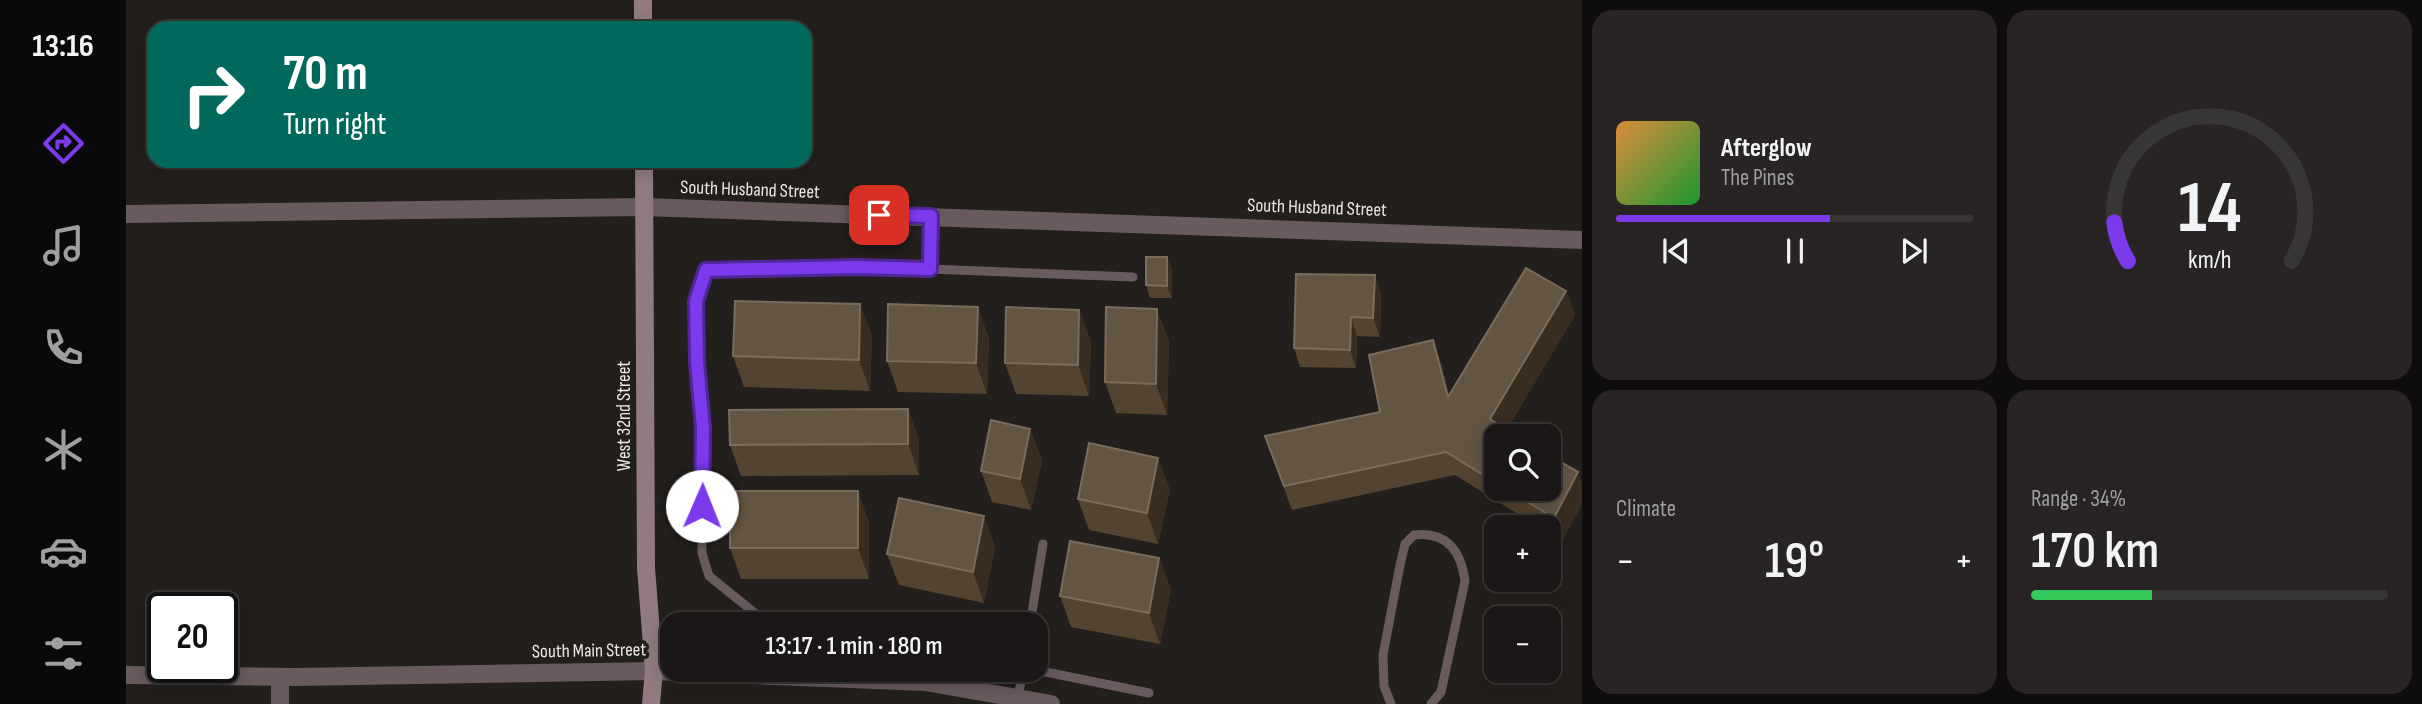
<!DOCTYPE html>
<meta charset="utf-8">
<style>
:root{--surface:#1a1716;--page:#272423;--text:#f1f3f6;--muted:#9f9fa1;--line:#383635;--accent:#7c3aed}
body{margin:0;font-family:"Sofia Sans Condensed",sans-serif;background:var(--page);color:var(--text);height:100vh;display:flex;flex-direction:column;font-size:26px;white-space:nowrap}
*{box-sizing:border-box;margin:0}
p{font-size:23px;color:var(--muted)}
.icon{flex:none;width:38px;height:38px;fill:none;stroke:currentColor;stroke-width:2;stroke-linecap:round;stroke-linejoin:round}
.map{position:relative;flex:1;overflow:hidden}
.drawer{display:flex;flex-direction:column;gap:10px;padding:10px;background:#0e0d0c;width:840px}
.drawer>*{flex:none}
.top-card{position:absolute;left:21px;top:21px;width:665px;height:147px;border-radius:21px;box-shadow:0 4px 18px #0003,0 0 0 2px var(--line);background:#00695c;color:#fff;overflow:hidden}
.tools{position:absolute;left:1358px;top:424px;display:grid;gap:14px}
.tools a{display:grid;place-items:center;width:77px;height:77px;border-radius:14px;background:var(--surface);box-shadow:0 4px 18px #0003,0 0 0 2px var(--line);font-size:35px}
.speed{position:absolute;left:21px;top:592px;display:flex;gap:14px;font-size:35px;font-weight:700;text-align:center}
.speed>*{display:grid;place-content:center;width:91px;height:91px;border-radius:50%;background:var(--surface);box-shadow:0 4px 18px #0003,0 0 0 2px var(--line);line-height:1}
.speed .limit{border:4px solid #111;border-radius:10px;background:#fff;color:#111}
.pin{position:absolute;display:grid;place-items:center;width:60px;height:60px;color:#fff;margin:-30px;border-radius:14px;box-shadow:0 4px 10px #0006}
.me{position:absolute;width:77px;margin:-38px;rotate:1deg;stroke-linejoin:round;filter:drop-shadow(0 0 5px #0008)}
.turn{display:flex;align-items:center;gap:24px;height:147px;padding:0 21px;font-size:32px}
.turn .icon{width:91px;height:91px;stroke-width:2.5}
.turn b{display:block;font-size:49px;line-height:60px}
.big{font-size:52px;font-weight:600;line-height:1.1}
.drawer .widget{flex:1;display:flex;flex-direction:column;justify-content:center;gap:10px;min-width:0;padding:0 24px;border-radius:21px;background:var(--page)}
.drawer .dial{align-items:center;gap:0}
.dial svg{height:182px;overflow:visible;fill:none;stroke:var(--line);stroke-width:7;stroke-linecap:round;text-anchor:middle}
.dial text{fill:var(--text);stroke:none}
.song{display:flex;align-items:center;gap:21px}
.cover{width:84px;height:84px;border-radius:10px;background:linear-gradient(135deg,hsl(30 70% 55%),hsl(130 70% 35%))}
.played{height:7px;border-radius:4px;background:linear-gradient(90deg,var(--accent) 60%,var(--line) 60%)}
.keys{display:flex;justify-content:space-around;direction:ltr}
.heat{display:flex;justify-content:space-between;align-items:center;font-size:38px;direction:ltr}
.charge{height:10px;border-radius:5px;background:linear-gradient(90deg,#34c759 34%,var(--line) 0)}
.drawer .tiles{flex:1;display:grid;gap:10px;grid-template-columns:repeat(2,1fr)}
.trip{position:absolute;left:534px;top:612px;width:388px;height:70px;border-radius:21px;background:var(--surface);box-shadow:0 4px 18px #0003,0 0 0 2px var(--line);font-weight:600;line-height:70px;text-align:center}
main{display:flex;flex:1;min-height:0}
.tab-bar{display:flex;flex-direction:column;width:126px;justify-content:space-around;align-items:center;background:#0a0909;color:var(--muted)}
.tab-bar .icon{width:49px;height:49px}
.tab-bar .on{color:var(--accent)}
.tab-bar b{font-size:32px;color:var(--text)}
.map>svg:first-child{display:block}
</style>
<main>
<nav class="tab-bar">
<b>13:16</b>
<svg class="icon on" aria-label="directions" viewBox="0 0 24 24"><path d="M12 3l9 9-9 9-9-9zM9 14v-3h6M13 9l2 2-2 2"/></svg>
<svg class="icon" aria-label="music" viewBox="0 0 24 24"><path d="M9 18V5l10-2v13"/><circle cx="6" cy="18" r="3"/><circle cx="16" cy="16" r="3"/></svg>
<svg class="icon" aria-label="phone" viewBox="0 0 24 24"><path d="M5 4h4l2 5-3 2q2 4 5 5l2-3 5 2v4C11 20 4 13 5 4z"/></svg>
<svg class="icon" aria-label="climate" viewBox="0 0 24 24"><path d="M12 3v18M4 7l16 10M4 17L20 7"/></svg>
<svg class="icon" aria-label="car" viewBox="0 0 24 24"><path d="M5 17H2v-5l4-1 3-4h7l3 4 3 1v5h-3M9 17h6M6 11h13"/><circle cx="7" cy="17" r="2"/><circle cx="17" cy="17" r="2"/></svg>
<svg class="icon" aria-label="filters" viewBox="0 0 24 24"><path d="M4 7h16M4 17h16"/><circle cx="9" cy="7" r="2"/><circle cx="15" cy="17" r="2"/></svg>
</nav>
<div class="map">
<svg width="1456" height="704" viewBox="0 0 1456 704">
<rect width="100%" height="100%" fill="#221f1d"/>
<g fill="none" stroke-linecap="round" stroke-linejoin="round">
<path stroke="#685a5d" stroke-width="9" d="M804 269 1007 277
M650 625 635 618 583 576 576 553 577 427 571 363 570 301 580 270 730 267 804 269 805 216
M904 625 917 544
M910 670 1023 693
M892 698 897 670
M1265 704 1258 686 1257 655 1274 565 1279 544 1288 535C1320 531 1335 550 1339 581L1315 692 1305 704"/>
<path stroke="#685a5d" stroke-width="18" d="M0 214 518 207 1456 240
M0 675 168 677 528 671 799 682 925 704
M154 677V704"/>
<path stroke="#917b80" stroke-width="18" d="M517 0V28
M518 161 520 568 528 671 525 704"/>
</g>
<path fill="#544330" d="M1041 257 1046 270V298H1024L1020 285Z
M1249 275 1255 294 1254 337 1231 336 1230 368 1174 367 1168 348Z
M1440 291 1449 315 1381 429 1370 436V488H1423L1456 484V504L1436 541 1423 533V527H1413L1329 475 1166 510 1139 436 1254 412 1307 340 1315 363 1323 395Z
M953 310 965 341 963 396 890 394 879 363Z
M746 335 744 391 618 387 607 356Z
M863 338 861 394 772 392 761 361Z
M1043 340 1041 415 990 413 979 382Z
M782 409 793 440V475L615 476 604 445Z
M904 429 916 460 905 510 866 502 855 471Z
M1044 489 1032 544 963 530 952 499Z
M858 516 869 547 858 603 773 585 761 554Z
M743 522V579H615L604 548Z
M1033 558 1045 589 1034 644 945 627 934 596Z"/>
<path fill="#392d20" d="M1041 257 1046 270V298L1041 286Z
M1249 275 1255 294 1254 337 1247 318Z
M1440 291 1449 315 1377 436 1364 419Z
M734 304 746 335 744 391 733 360Z
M852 307 863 338 861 394 850 363Z
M1031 309 1043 340 1041 415 1030 384Z
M953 310 965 341 963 396 952 365Z
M1225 317 1231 336 1230 368 1224 350Z
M1307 340 1315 363 1330 421 1322 397Z
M782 409 793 440V475L782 444Z
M904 429 916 460 905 510 894 479Z
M1032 458 1044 489 1032 544 1021 513Z
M1452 472 1456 484V504L1436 541 1428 518Z
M732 491 743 522V579L732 548Z
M858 516 869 547 858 603 847 572Z
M1033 558 1045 589 1034 644 1023 613Z"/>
<path fill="#645543" stroke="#796c5d" stroke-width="2" d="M1020 257H1041V286L1020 285Z
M1400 268 1440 291 1364 419 1391 436H1370V483L1320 452 1158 486 1139 436 1254 412 1243 355 1307 340 1322 397Z
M1170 274 1249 275 1247 318 1225 317 1224 350 1168 348Z
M609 301 734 304 733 360 607 356Z
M762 304 852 307 850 363 761 361Z
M880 307 953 310 952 365 879 363Z
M980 307 1031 309 1030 384 979 382Z
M782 409V444L604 445 603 410Z
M865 420 904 429 894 479 855 471Z
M963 443 1032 458 1021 513 952 499Z
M1423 455 1452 472 1428 518 1379 488H1423Z
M604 491H732V548H604Z
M773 498 858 516 847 572 761 554Z
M944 541 1033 558 1023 613 934 596Z"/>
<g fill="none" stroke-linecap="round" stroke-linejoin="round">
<defs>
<path id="route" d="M576 506 577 428 571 363 570 301 580 270 730 267 804 269 805 216 753 215"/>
</defs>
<use href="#route" stroke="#51269a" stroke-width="18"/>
<use href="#route" stroke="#7c3aed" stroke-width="12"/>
</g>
<g text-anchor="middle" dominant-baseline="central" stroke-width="7" stroke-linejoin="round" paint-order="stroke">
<g font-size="19" fill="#eae8e7" stroke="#221f1d">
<text transform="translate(624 190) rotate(2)">South Husband Street</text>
<text transform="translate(1191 208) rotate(2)">South Husband Street</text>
<text transform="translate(498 416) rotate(-90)">West 32nd Street</text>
<text transform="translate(463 651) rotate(-1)">South Main Street</text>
</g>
</g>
</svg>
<div class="tools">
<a><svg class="icon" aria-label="search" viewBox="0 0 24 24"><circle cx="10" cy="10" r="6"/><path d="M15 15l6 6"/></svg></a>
<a>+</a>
<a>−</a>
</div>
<div class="speed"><div class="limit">20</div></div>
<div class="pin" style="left:753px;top:215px;background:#d93025"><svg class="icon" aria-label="arrive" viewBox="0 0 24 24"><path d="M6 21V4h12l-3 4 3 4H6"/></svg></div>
<svg class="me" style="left:576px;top:506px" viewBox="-20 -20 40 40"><circle r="19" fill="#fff"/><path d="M0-13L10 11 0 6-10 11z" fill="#7c3aed"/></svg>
<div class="trip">13:17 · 1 min · 180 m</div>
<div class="top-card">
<div class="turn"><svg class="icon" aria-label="right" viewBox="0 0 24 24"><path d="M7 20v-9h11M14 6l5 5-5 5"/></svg><div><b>70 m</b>Turn right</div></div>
</div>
</div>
<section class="drawer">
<div class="tiles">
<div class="widget">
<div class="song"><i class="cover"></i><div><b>Afterglow</b><p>The Pines</p></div></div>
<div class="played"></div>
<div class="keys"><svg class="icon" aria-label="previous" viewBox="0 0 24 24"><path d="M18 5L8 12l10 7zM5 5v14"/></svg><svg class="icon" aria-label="pause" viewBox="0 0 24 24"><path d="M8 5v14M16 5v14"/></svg><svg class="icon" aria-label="next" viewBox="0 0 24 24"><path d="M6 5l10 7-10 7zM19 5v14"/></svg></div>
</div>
<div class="widget dial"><svg viewBox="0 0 100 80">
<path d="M14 69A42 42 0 1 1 86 69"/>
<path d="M14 69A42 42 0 0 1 8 52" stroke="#7c3aed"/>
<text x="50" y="56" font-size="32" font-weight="700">14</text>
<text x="50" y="72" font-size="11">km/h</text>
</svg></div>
<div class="widget"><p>Climate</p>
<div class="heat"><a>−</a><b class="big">19°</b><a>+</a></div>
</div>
<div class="widget"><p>Range · 34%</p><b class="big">170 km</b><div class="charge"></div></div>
</div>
</section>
</main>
